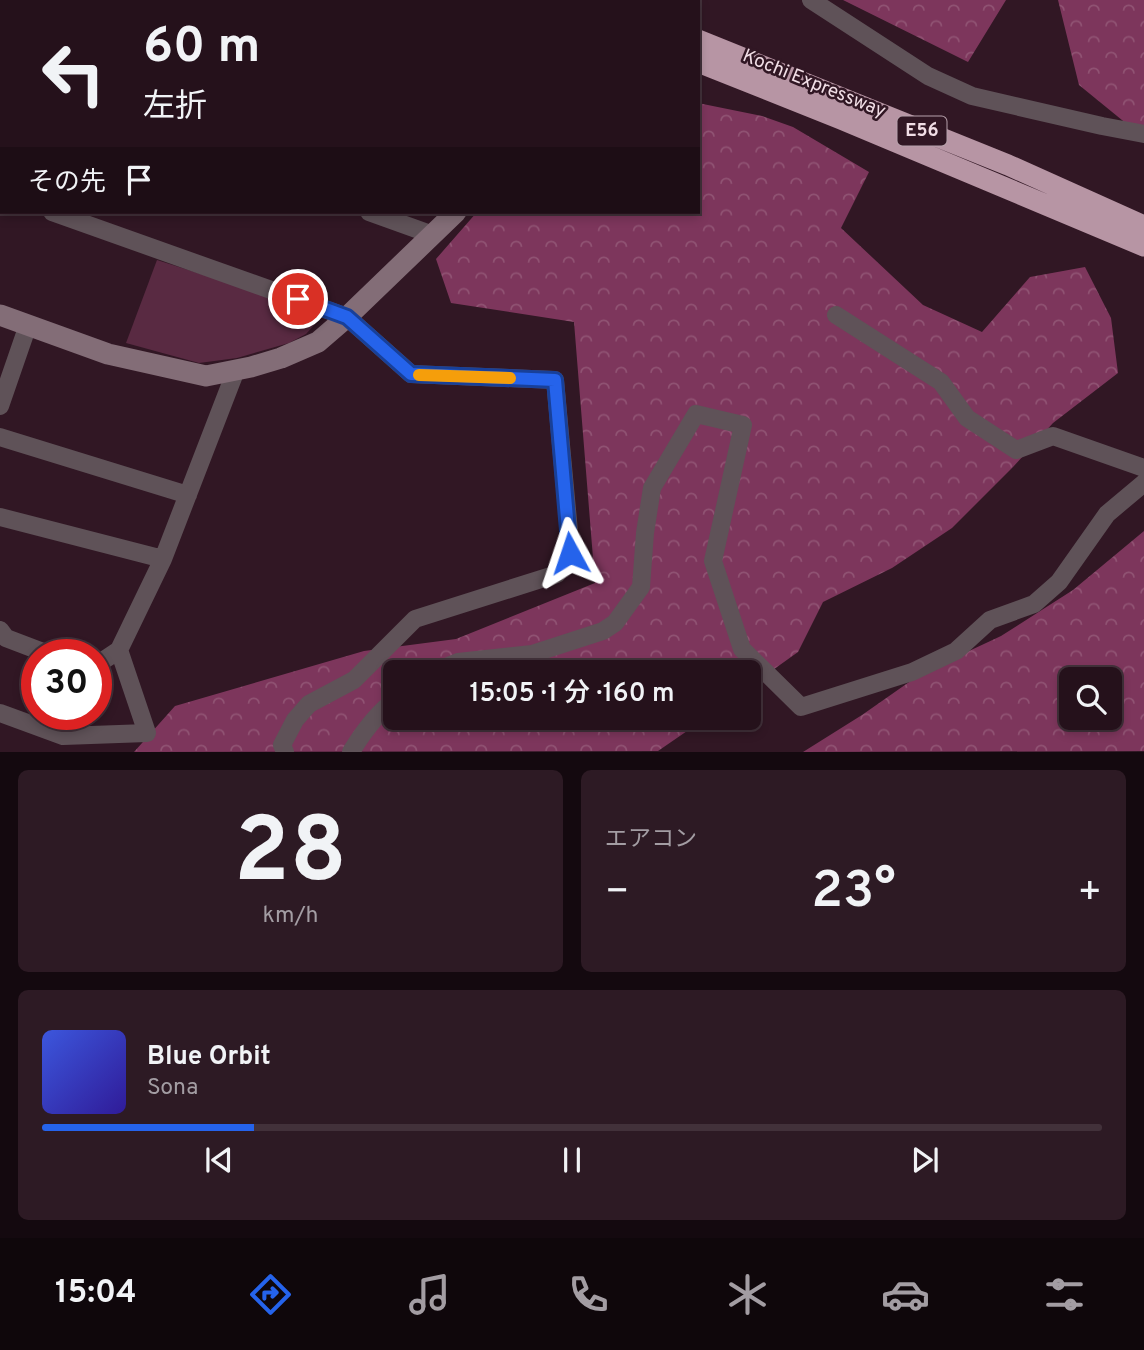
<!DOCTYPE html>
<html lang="ja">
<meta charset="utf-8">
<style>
:root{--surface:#25111b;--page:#2d1a24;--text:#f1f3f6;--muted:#a39da3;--line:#42313a;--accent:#2563eb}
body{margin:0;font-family:Overpass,"Noto Sans JP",sans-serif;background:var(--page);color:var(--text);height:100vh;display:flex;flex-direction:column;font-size:26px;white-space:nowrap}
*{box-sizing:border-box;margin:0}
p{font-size:23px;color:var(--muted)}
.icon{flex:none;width:38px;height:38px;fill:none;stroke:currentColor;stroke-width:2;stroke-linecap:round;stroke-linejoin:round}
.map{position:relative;height:752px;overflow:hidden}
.panel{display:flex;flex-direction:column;gap:18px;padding:18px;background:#14090f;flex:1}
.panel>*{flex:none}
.guide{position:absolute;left:0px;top:0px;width:700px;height:214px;box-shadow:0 4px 10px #0003,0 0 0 2px var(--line);background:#25111b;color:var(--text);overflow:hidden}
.buttons{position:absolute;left:1059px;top:667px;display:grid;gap:14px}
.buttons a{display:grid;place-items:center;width:63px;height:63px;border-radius:10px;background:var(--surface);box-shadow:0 4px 10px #0003,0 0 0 2px var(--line);font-size:35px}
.speed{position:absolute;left:21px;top:639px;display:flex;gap:14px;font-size:35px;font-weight:700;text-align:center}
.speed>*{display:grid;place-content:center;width:91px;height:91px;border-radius:50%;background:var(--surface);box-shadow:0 4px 10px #0003,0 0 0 2px var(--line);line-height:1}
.speed .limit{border:10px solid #d22;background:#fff;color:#111}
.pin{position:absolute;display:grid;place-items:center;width:60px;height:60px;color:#fff;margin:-30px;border:4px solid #fff;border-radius:50%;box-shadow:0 2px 7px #0007}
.me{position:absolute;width:77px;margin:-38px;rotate:355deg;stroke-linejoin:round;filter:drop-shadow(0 0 5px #0008)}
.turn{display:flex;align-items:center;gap:24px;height:147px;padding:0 28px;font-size:32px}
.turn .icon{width:91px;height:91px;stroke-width:2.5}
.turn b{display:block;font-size:49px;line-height:60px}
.then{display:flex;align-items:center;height:66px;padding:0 28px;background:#0003;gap:14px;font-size:26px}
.big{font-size:52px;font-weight:600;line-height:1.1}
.panel .tile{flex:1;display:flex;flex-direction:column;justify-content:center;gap:10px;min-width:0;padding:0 24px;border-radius:10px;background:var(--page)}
.panel .dial{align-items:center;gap:0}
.dial b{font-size:91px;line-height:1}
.song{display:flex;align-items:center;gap:21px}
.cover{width:84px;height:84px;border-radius:10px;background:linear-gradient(135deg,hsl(230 70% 55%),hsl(250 70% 35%))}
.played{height:7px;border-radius:4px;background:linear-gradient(90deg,var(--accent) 20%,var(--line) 20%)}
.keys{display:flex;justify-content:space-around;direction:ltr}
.heat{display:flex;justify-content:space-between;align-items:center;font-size:38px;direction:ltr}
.panel .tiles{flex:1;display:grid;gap:18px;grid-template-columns:1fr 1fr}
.tile:last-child{grid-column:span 2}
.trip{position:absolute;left:383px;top:660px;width:378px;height:70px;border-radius:10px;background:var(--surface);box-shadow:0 4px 10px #0003,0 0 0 2px var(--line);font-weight:600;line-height:70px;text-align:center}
.menu{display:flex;height:112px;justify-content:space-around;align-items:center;background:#0f070b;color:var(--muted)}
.menu .icon{width:49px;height:49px}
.menu .selected{color:var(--accent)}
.menu b{font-size:32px;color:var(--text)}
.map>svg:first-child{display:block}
</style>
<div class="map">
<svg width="1144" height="752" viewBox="0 0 1144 752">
<defs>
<pattern id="forest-crowns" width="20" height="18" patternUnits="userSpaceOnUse" patternTransform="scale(1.75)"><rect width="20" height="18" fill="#7d365c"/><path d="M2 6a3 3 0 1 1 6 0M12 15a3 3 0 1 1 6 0" fill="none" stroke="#905373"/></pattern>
</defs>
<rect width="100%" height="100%" fill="#311724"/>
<path fill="url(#forest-crowns)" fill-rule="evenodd" d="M843 0H1006L968 62Z
M1058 0H1144V138L1079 85Z
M698 103 762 116 793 127 869 172 841 228 923 305 982 332 1030 277 1085 267 1111 318 1118 373 1053 423 1013 467 952 528 892 568 823 602 798 652 749 687V672H396V718H706L658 751 134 752 175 706 364 651 456 639 595 583 574 322 451 303 436 259 477 212H698Z
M1144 531V751L803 752 862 715 922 673 1001 636 1073 590ZM1071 679H1110V718H1071Z"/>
<path fill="#592a42" d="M157 260 314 310 316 323 306 334 289 343 237 358 199 363 126 343Z"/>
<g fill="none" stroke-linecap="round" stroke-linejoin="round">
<path stroke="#5f5258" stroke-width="18" d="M97 0 102 2
M418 0 423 2
M811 0 928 76 972 96 1102 126 1144 134
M13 2 14 0
M0 40 2 35
M0 80 2 81
M0 193 2 194
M52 212 347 317 411 374 555 380 571 553 557 574 415 619 354 680 309 704 295 720 282 745 285 752
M369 212 433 235
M836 315 941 382 967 418 1016 450 1053 436 1144 468
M0 406 28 325
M0 437 188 495
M0 517 163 559
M0 630 6 638 48 654
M96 663 101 662 119 650 163 559 236 370
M433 672 458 662 532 654 603 631 615 623 641 587 645 533 652 488 696 414 743 425 713 561 742 649 801 707 912 672 956 651 990 620 1034 604 1059 582 1107 514 1144 483
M0 713 63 736 147 733 119 650
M351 752C363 732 377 713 396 699"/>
<path stroke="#836d77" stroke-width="21" d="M689 2 691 0
M0 315 108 354 206 376 251 367 281 358 318 342 347 317 456 212"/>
<path stroke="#b795a4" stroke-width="21" d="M540 0 545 2
M598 0 602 2
M698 40 1008 165 1144 226
M698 62 841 119 1144 246"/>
</g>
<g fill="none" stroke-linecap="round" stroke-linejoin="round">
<defs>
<path id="route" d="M298 299 347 317 411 374 555 380 570 553"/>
</defs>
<use href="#route" stroke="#184099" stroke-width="18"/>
<use href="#route" stroke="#2563eb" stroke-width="12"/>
<path stroke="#f59e0b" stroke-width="12" d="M419 375 510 378"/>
</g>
<g text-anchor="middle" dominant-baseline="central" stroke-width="5" stroke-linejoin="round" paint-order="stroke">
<rect fill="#311724" stroke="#b7a2ac" stroke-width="2" x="897.5" y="116.5" width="49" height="29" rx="5"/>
<g font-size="18" font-weight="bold" fill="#f1dee6">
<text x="922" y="131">E56</text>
</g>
<g font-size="19" fill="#f1dee6" stroke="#311724">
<text transform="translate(814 84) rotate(22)">Kochi Expressway</text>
</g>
</g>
</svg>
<div class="buttons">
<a><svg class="icon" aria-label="search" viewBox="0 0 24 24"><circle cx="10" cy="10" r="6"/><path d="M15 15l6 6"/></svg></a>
</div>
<div class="speed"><div class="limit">30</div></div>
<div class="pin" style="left:298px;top:299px;background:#d93025"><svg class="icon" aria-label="arrive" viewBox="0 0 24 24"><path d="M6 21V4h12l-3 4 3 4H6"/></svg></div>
<svg class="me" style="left:570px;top:553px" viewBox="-20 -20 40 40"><path d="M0-17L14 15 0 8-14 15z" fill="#2563eb" stroke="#fff" stroke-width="4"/></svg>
<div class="trip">15:05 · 1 分 · 160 m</div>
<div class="guide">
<div class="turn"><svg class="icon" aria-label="left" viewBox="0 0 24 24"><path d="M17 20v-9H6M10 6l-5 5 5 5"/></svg><div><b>60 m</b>左折</div></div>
<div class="then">その先<svg class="icon" aria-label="arrive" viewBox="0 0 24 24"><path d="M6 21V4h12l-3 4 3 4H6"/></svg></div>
</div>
</div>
<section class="panel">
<div class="tiles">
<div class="tile dial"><b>28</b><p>km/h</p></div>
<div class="tile"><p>エアコン</p>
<div class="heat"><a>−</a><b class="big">23°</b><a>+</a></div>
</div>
<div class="tile">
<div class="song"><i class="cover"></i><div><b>Blue Orbit</b><p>Sona</p></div></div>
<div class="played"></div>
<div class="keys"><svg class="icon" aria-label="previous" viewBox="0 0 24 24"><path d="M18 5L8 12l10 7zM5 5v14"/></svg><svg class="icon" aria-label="pause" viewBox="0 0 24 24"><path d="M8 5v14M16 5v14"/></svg><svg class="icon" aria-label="next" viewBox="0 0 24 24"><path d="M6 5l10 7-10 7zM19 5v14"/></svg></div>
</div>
</div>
</section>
<nav class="menu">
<b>15:04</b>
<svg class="icon selected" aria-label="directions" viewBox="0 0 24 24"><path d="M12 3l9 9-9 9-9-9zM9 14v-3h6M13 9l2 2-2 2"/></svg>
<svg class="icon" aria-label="music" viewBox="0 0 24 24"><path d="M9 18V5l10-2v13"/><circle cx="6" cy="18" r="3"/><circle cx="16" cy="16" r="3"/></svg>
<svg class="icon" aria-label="phone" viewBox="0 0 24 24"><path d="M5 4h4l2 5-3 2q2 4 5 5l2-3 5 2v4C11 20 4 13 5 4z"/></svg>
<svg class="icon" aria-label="climate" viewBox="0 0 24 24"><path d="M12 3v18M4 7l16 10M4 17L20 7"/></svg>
<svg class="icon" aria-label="car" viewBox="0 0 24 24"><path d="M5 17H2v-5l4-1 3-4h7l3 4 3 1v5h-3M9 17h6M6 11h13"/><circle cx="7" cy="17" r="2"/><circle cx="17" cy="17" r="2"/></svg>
<svg class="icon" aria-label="filters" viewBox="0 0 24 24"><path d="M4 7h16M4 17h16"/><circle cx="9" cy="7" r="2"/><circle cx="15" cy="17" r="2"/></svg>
</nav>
